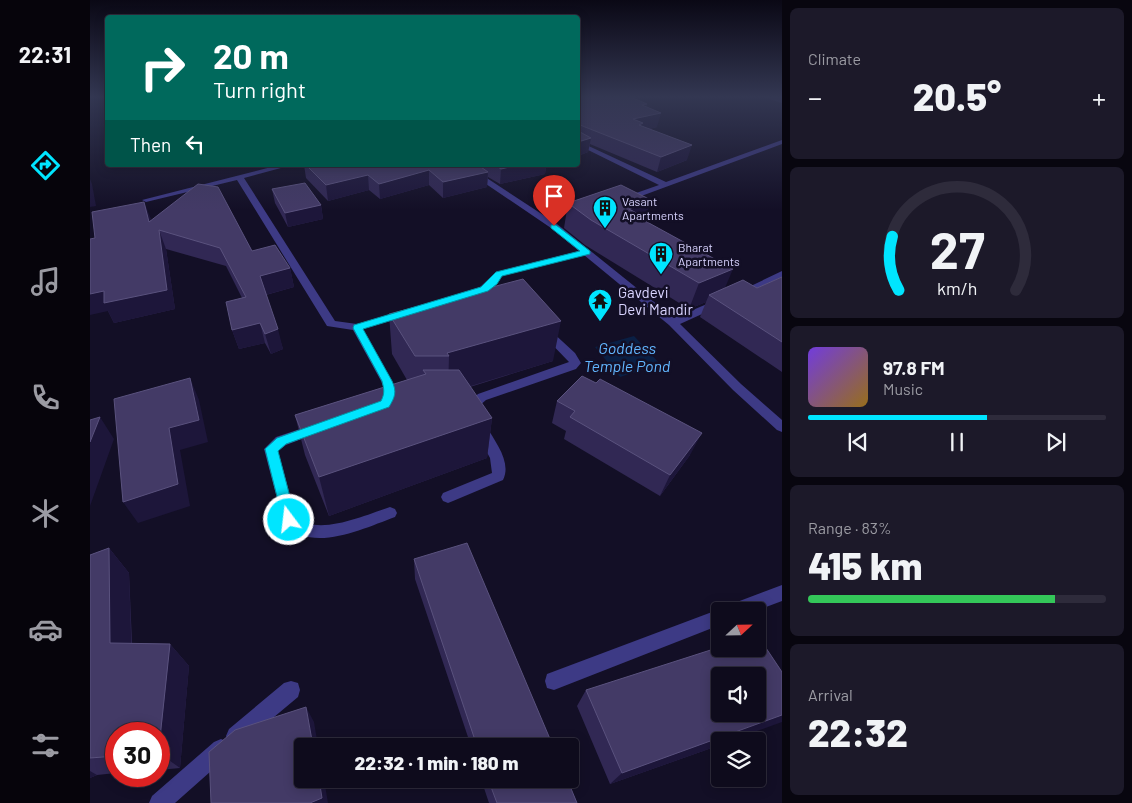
<!DOCTYPE html>
<meta charset="utf-8">
<style>
:root{--surface:#0e0b1c;--page:#1c1929;--text:#f1f3f6;--muted:#9b9ba3;--line:#2e2b3b;--accent:#00e5ff}
body{margin:0;font-family:Barlow,sans-serif;background:var(--page);color:var(--text);height:100vh;display:flex;flex-direction:column;font-size:19px;white-space:nowrap}
*{box-sizing:border-box;margin:0}
p{font-size:16px;color:var(--muted)}
.icon{flex:none;width:28px;height:28px;fill:none;stroke:currentColor;stroke-width:2;stroke-linecap:round;stroke-linejoin:round}
.map{position:relative;flex:1;overflow:hidden}
.panel{display:flex;flex-direction:column;gap:8px;padding:8px;background:#08060f;width:350px}
.panel>*{flex:none}
.hud{position:absolute;left:15px;top:15px;width:475px;height:152px;border-radius:5px;box-shadow:0 2px 12px #0003,0 0 0 1px var(--line);background:#00695c;color:#fff;overflow:hidden}
.needle{width:32px;rotate:68deg}
.tools{position:absolute;left:621px;top:602px;display:grid;gap:10px}
.tools a{display:grid;place-items:center;width:55px;height:55px;border-radius:5px;background:var(--surface);box-shadow:0 2px 12px #0003,0 0 0 1px var(--line);font-size:25px}
.speed{position:absolute;left:15px;top:722px;display:flex;gap:10px;font-size:25px;font-weight:700;text-align:center}
.speed>*{display:grid;place-content:center;width:65px;height:65px;border-radius:50%;background:var(--surface);box-shadow:0 2px 12px #0003,0 0 0 1px var(--line);line-height:1}
.speed .limit{border:8px solid #d22;background:#fff;color:#111}
.pin{position:absolute;display:grid;place-items:center;width:42px;height:42px;color:#fff;margin:-51px -21px;border-radius:50% 50% 50% 0;rotate:-45deg;box-shadow:0 0 5px #0007}
.pin .icon{rotate:45deg}
.me{position:absolute;width:55px;margin:-28px;rotate:345deg;stroke-linejoin:round;filter:drop-shadow(0 0 4px #0008)}
.turn{display:flex;align-items:center;gap:18px;height:105px;padding:0 25px;font-size:22px}
.turn .icon{width:65px;height:65px;stroke-width:2.5}
.turn b{display:block;font-size:35px;line-height:42px}
.then{display:flex;align-items:center;height:48px;padding:0 25px;background:#0003;gap:10px;font-size:19px}
.big{font-size:38px;font-weight:800;line-height:1.1}
.panel .tile{flex:1;display:flex;flex-direction:column;justify-content:center;gap:8px;min-width:0;padding:0 18px;border-radius:8px;background:var(--page)}
.panel .dial{align-items:center;gap:0}
.dial svg{height:130px;overflow:visible;fill:none;stroke:var(--line);stroke-width:7;stroke-linecap:round;text-anchor:middle}
.dial text{fill:var(--text);stroke:none}
.song{display:flex;align-items:center;gap:15px}
.cover{width:60px;height:60px;border-radius:8px;background:linear-gradient(135deg,hsl(260 70% 55%),hsl(40 70% 35%))}
.played{height:5px;border-radius:2px;background:linear-gradient(90deg,var(--accent) 60%,var(--line) 60%)}
.keys{display:flex;justify-content:space-around;direction:ltr}
.heat{display:flex;justify-content:space-between;align-items:center;font-size:28px;direction:ltr}
.charge{height:8px;border-radius:4px;background:linear-gradient(90deg,#34c759 83%,var(--line) 0)}
.trip{position:absolute;left:204px;top:738px;width:285px;height:50px;border-radius:5px;background:var(--surface);box-shadow:0 2px 12px #0003,0 0 0 1px var(--line);font-weight:800;line-height:50px;text-align:center}
main{display:flex;flex:1;min-height:0}
.tab-bar{display:flex;flex-direction:column;width:90px;justify-content:space-around;align-items:center;background:#06040b;color:var(--muted)}
.tab-bar .icon{width:35px;height:35px}
.tab-bar .active{color:var(--accent)}
.tab-bar b{font-size:22px;color:var(--text)}
.map>svg:first-child{display:block}
</style>
<main>
<nav class="tab-bar">
<b>22:31</b>
<svg class="icon active" aria-label="directions" viewBox="0 0 24 24"><path d="M12 3l9 9-9 9-9-9zM9 14v-3h6M13 9l2 2-2 2"/></svg>
<svg class="icon" aria-label="music" viewBox="0 0 24 24"><path d="M9 18V5l10-2v13"/><circle cx="6" cy="18" r="3"/><circle cx="16" cy="16" r="3"/></svg>
<svg class="icon" aria-label="phone" viewBox="0 0 24 24"><path d="M5 4h4l2 5-3 2q2 4 5 5l2-3 5 2v4C11 20 4 13 5 4z"/></svg>
<svg class="icon" aria-label="climate" viewBox="0 0 24 24"><path d="M12 3v18M4 7l16 10M4 17L20 7"/></svg>
<svg class="icon" aria-label="car" viewBox="0 0 24 24"><path d="M5 17H2v-5l4-1 3-4h7l3 4 3 1v5h-3M9 17h6M6 11h13"/><circle cx="7" cy="17" r="2"/><circle cx="17" cy="17" r="2"/></svg>
<svg class="icon" aria-label="filters" viewBox="0 0 24 24"><path d="M4 7h16M4 17h16"/><circle cx="9" cy="7" r="2"/><circle cx="15" cy="17" r="2"/></svg>
</nav>
<div class="map">
<svg width="692" height="803" viewBox="0 0 692 803">
<rect width="100%" height="100%" fill="#130f26"/>
<path fill="#0a1f44" d="M544 336 570 364 530 377 505 347Z"/>
<g fill="none" stroke-linecap="round" stroke-linejoin="round">
<path fill="#3d3a85" fill-rule="evenodd" d="M692 585V601L665 611H637L639 605Z
M630 609 636 611H630V625L464 690 457 688 455 681 457 674Z
M201 681 208 683 210 690 208 697 153 743 146 746 139 743 136 736 139 729 194 683Z
M131 739 138 742 141 749 138 756 85 803H59L62 796 124 742Z"/>
<path fill="#3d3a85" fill-rule="evenodd" d="M692 140V144L535 202 531 200 532 198 569 185 488 145V141L490 142 576 182Z
M189 165H202L154 178 245 321 267 324 315 310 320 313 319 315 273 329 306 389 300 404 296 405 290 401 294 389 291 381 263 330 237 326 147 180 56 202 52 200Z
M368 165H377L467 224 584 318 624 301H632V305L590 324 651 384 692 420V432L687 430 643 390 579 325 494 255C479 259 421 270 411 277 400 285 392 300 375 296V292L390 287 406 272 489 251 461 228Z
M692 271V278L653 296 649 297 644 294Z
M456 328 460 330 485 353 491 363 486 369 396 400 389 406 387 416H377L376 413 377 404 388 394 479 362 452 334 450 332Z
M225 424 230 426 232 429 230 432 196 445 188 451 206 517C228 537 275 515 300 507L305 509 307 513 305 517C272 529 224 553 194 525L174 449 186 437Z
M392 425 397 427C405 442 422 462 413 480L363 501 358 503 353 501 351 497 353 493 402 473 400 458 385 430 387 427Z"/>
</g>
<path fill="#312854" d="M488 97 557 104 556 107 567 127 559 129 597 160 567 172 500 144 498 152 488 156Z
M673 97H692V103Z
M214 165H459L456 166 455 174 410 184 398 177 397 187 353 198 339 185 290 199 279 190 238 201 216 178Z
M182 189 231 205 233 219 198 227 185 203Z
M478 203 555 221 635 288H667L692 277V372L610 317 616 302 599 309 495 245 474 228Z
M61 220 162 251 200 268 204 287 176 295 193 349 181 354 175 343 149 349 142 330 152 298 136 266 76 249 85 309 24 323 18 311 5 238Z
M299 314 463 361 380 387 402 418 397 458 239 516 215 455 205 415 317 380 302 354Z
M467 401 600 455 570 496 474 439 476 431 462 423Z
M19 548 39 573 42 643 80 644 99 666 90 768 69 770V734H26V773L7 775 0 778V555Z
M324 559 463 746H381L325 579Z
M496 690 630 741V745L520 784 487 706Z
M391 779H477L487 803H399Z"/>
<path fill="#1d163a" d="M557 104 553 117 571 113 567 127 551 131 543 119 552 105Z
M501 138 498 152 488 156V142Z
M602 145 597 160 567 172 571 157Z
M70 165H87L71 168Z
M428 165H459L456 166 455 174 410 184 411 169Z
M339 170V185L290 199 289 184Z
M398 172 397 187 353 198V182Z
M278 175 279 190 238 201 236 185Z
M0 179 2 184 6 206 0 207Z
M561 200 554 224 539 209Z
M54 202 61 219 59 222Z
M231 205 233 219 198 227 195 213Z
M69 230 76 249 85 309 24 323 18 311 0 315V294Z
M200 268 204 287 175 295 170 276Z
M643 269 632 295H619L616 302 599 309 609 283Z
M471 321 463 361 358 393 359 356 357 353Z
M170 323 175 343 149 349 142 330Z
M188 329 193 349 181 354 175 334Z
M100 378 109 400 118 442 90 450 100 506 48 523 33 502 79 428Z
M10 417 24 439 0 506V442Z
M402 418 397 458 239 516 229 477Z
M612 433 600 455 570 496 580 475Z
M19 548 39 573 42 665 20 643Z
M80 644 99 666 90 768 69 753Z
M216 707 224 722 228 746H223Z
M692 715V722L639 741H630V745L520 784 532 773Z
M0 771 7 775 0 778Z
M229 779H234L238 803H220Z"/>
<path fill="#433a66" stroke="#5a527e" fill-rule="evenodd" d="M488 97H541L557 104 552 105 571 113 543 119 553 123 549 125 602 145 571 157 490 125V132L501 138 488 142Z
M216 165H388L398 172 353 182 339 170 289 184 278 175 236 185Z
M405 165H428L411 169Z
M215 183 231 205 195 213 182 189Z
M108 184 128 187 162 251 185 245 200 268 170 276 188 329 175 334 170 323 142 330 136 302 156 297 130 248 69 230 77 290 14 303V291L0 294V239L5 238 2 212 54 202 59 222Z
M531 185 561 200 539 209 552 216 548 217 643 269 609 283 501 220 478 203Z
M692 277V342L619 295 653 280 667 288Z
M433 279 471 321 357 353 359 356H325L299 314Z
M333 370H369L402 418 229 477 205 415 336 374Z
M492 376 506 383 510 379 612 433 580 475 480 417 485 411 467 401Z
M100 378 109 420 79 428 88 484 33 502 24 399Z
M10 417 0 442V420Z
M377 543 463 746H387L324 559Z
M19 548 20 643 80 644 69 747V734H26V756L0 758V555Z
M668 636 692 672V715L532 773 496 690 630 647V649H668ZM630 676H668V714H630Z
M216 707 223 746H212V779H229L232 798 220 803H121L119 752 145 730Z
M398 779H477L487 803H407Z"/>
<linearGradient id="sky" x2="0" y2="1"><stop stop-color="#0a0815"/><stop offset="0.46" stop-color="#333752"/><stop offset="1" stop-color="#333752" stop-opacity="0"/></linearGradient>
<rect width="692" height="210" fill="url(#sky)"/>
<path fill="#00e5ff" stroke="#0095a6" d="M461 225H466L500 251V254L412 276 407 284 398 291 273 329 302 381C307 392 305 397 299 407L196 444 188 451 206 520 204 524H194L175 449 187 438 291 401C295 393 294 389 292 381L263 328 264 325 391 287 406 272 490 251 461 228Z"/>
<defs>
<symbol id="building-pin" viewBox="-11 -11 22 30"><path d="M0 17L-7.5 6A9.5 9.5 0 1 1 7.5 6Z" fill="#00e5ff" stroke="#130f26"/><path d="M-4-6H4V6H1V3H-1V6H-4ZM-2.5-4.3h1.7v1.8h-1.7ZM.8-4.3h1.7v1.8H.8ZM-2.5-1h1.7V.8h-1.7ZM.8-1h1.7V.8H.8Z" fill="#111"/></symbol>
<symbol id="temple-pin" viewBox="-11 -11 22 30"><path d="M0 17L-7.5 6A9.5 9.5 0 1 1 7.5 6Z" fill="#00e5ff" stroke="#130f26"/><path d="M0-6L5-2H3V0L6.5 2.5H4V6H1.5V3h-3V6H-4V2.5H-6.5L-3 0V-2H-5Z" fill="#111"/></symbol>
</defs>
<g fill-rule="evenodd">
<use href="#building-pin" x="501" y="194" width="28" height="38"/>
<use href="#building-pin" x="557" y="240" width="28" height="38"/>
<use href="#temple-pin" x="496" y="287" width="28" height="38"/>
</g>
<g text-anchor="middle" dominant-baseline="central" stroke-width="5" stroke-linejoin="round" paint-order="stroke">
<g font-size="12" fill="#d9d4ff" stroke="#130f26" text-anchor="start">
<text x="532" y="201">Vasant<tspan x="532" dy="14">Apartments</tspan></text>
<text x="588" y="247">Bharat<tspan x="588" dy="14">Apartments</tspan></text>
</g>
<g font-size="15" fill="#d9d4ff" stroke="#130f26" text-anchor="start">
<text x="528" y="292">Gavdevi<tspan x="528" dy="17">Devi Mandir</tspan></text>
</g>
<g font-size="16" font-style="italic" fill="#62b6ff" stroke="#130f26">
<text x="537" y="347">Goddess<tspan x="537" dy="18">Temple Pond</tspan></text>
</g>
</g>
</svg>
<div class="tools">
<a><svg class="needle" viewBox="-14 -14 28 28"><path d="M0-13l5 13h-10z" fill="#e53935"/><path d="M0 13l5-13h-10z" fill="#9b9ba3"/></svg></a>
<a><svg class="icon" aria-label="sound" viewBox="0 0 24 24"><path d="M4 9h4l5-4v14l-5-4H4zM17 9q2 3 0 6"/></svg></a>
<a><svg class="icon" aria-label="layers" viewBox="0 0 24 24"><path d="M12 4l9 5-9 5-9-5zM3 14l9 5 9-5"/></svg></a>
</div>
<div class="speed"><div class="limit">30</div></div>
<div class="pin" style="left:464px;top:226px;background:#d93025"><svg class="icon" aria-label="arrive" viewBox="0 0 24 24"><path d="M6 21V4h12l-3 4 3 4H6"/></svg></div>
<svg class="me" style="left:199px;top:520px" viewBox="-20 -20 40 40"><circle r="17" fill="#00e5ff" stroke="#fff" stroke-width="3"/><path d="M0-11L8 9 0 5-8 9z" fill="#fff"/></svg>
<div class="trip">22:32 · 1 min · 180 m</div>
<div class="hud">
<div class="turn"><svg class="icon" aria-label="right" viewBox="0 0 24 24"><path d="M7 20v-9h11M14 6l5 5-5 5"/></svg><div><b>20 m</b>Turn right</div></div>
<div class="then">Then<svg class="icon" aria-label="left" viewBox="0 0 24 24"><path d="M17 20v-9H6M10 6l-5 5 5 5"/></svg></div>
</div>
</div>
<section class="panel">
<div class="tile"><p>Climate</p>
<div class="heat"><a>−</a><b class="big">20.5°</b><a>+</a></div>
</div>
<div class="tile dial"><svg viewBox="0 0 100 80">
<path d="M14 69A42 42 0 1 1 86 69"/>
<path d="M14 69A42 42 0 0 1 10 36" stroke="#00e5ff"/>
<text x="50" y="56" font-size="32" font-weight="700">27</text>
<text x="50" y="72" font-size="11">km/h</text>
</svg></div>
<div class="tile">
<div class="song"><i class="cover"></i><div><b>97.8 FM</b><p>Music</p></div></div>
<div class="played"></div>
<div class="keys"><svg class="icon" aria-label="previous" viewBox="0 0 24 24"><path d="M18 5L8 12l10 7zM5 5v14"/></svg><svg class="icon" aria-label="pause" viewBox="0 0 24 24"><path d="M8 5v14M16 5v14"/></svg><svg class="icon" aria-label="next" viewBox="0 0 24 24"><path d="M6 5l10 7-10 7zM19 5v14"/></svg></div>
</div>
<div class="tile"><p>Range · 83%</p><b class="big">415 km</b><div class="charge"></div></div>
<div class="tile"><p>Arrival</p><b class="big">22:32</b></div>
</section>
</main>
